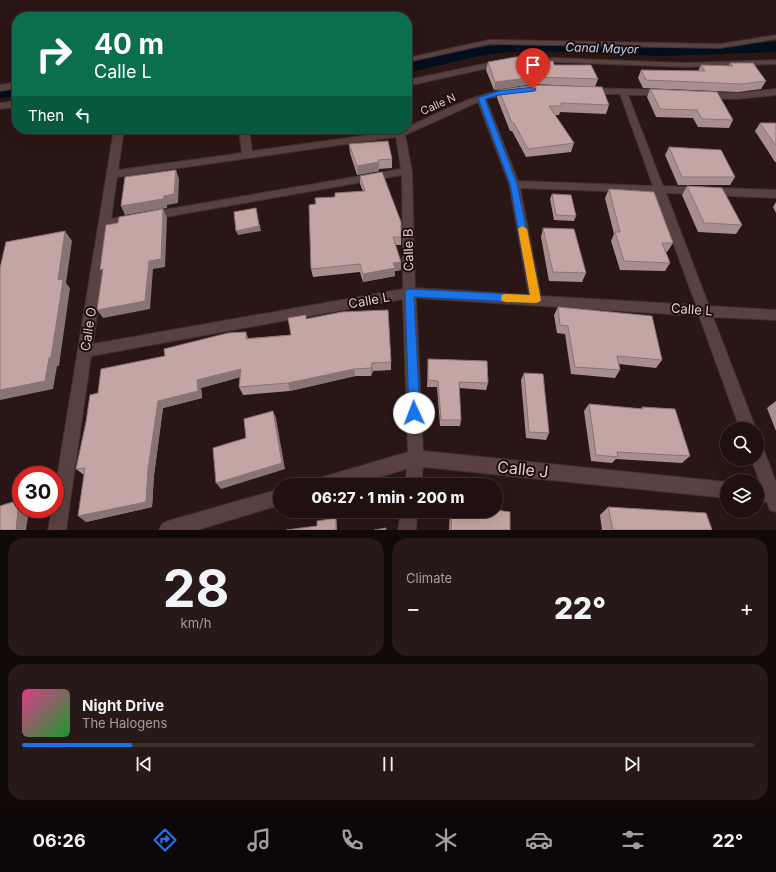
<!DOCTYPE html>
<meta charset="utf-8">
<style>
:root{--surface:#201010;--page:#281919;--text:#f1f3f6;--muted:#a29d9f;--line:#3d3030;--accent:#1a73e8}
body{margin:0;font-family:Inter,sans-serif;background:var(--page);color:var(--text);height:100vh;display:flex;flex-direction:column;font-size:15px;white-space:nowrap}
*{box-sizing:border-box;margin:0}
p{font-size:13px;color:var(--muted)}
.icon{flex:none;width:22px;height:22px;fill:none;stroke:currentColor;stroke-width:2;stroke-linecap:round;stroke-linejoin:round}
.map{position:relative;height:530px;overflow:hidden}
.panel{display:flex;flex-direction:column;gap:8px;padding:8px;background:#120909;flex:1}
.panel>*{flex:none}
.hud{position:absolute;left:12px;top:12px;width:400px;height:122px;border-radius:16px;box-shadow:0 4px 16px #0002,0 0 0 1px var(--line);background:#0b6e4f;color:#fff;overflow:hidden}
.buttons{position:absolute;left:720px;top:422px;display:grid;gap:8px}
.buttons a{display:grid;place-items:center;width:44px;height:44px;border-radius:50%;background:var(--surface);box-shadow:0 4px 16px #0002,0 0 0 1px var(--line);font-size:20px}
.speed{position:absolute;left:12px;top:466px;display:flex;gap:8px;font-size:20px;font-weight:700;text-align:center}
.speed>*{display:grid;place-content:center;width:52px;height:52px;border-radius:50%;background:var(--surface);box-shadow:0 4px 16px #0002,0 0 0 1px var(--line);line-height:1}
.speed .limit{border:6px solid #d22;background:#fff;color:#111}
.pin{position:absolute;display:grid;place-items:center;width:34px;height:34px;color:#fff;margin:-41px -17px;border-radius:50% 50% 50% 0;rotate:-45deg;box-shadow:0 0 4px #0007}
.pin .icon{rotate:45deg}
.me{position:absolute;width:44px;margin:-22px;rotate:358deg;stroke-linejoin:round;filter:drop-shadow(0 0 3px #0008)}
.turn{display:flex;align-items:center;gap:14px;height:84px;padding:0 16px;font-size:18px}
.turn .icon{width:52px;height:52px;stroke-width:2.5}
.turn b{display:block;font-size:28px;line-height:34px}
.then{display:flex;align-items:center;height:38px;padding:0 16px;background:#0003;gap:8px;font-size:15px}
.big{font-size:30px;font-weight:800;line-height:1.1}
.panel .widget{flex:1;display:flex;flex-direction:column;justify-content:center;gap:6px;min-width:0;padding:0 14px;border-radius:16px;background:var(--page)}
.panel .dial{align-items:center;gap:0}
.dial b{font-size:52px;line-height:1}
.song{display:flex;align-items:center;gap:12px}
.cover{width:48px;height:48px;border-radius:6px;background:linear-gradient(135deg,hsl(330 70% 55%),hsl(130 70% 35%))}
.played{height:4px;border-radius:2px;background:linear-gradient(90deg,var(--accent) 15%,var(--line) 15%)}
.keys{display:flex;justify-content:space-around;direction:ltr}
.heat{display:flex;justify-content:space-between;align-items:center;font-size:22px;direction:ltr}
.panel .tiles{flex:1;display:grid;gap:8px;grid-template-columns:1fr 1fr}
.widget:last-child{grid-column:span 2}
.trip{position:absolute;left:273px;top:478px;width:230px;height:40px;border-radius:20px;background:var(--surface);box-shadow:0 4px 16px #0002,0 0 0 1px var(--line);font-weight:800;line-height:40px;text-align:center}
.dock{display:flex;height:64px;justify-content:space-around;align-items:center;background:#0d0606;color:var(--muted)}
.dock .icon{width:28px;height:28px}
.dock .active{color:var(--accent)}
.dock b{font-size:18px;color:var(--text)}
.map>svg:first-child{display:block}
</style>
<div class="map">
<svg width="776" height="530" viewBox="0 0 776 530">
<rect width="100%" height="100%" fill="#2a1615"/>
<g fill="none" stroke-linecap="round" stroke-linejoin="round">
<path fill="#000e1e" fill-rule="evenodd" d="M537 41 660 46 776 42V52L660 56 537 51 508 52 474 57 407 73V63C450 53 492 43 537 41Z
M17 86V96L0 98V88Z"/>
<defs>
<path id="minor" d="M776 35V39L720 48 489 44 407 62V58L489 40 720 44Z
M528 57 684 63 776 60V64L684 67 531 61 527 59Z
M503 60H506V64L407 86V80Z
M17 82V88L0 91V85Z
M513 88 516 89 517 91 516 93 486 99 518 181 653 186 620 94H588L584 91 588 88 665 90 669 93 668 95H628L663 186 776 190V198L666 193 709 306 776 310V320L713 317 756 429H740L699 316 416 298 423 451 727 482V498L423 467 421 485H405L407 469 351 485H315L317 479 323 477 408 452 403 299 91 356 66 530H48L52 509H55V490L114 129H124L118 170 242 153 239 129H249L252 151 398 131 407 129V127C441 112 475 93 513 88ZM478 102 509 184 529 295 415 288 412 171 405 135ZM396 137 401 169 111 219 117 177ZM402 175 403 289 93 344 109 227ZM520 188 655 193 696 305 541 296Z
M776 89V95L738 99 703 98 699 95 703 92 738 93Z
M17 101V107L0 109V103Z
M757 445 763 448 776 482V512L770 510 767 502 757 501V485H761L751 459H757Z
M280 489V505L197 530H159L162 524 168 521Z
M401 511H417L416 530H398Z"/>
</defs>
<use href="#minor" stroke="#3f3030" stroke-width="2"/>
<use href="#minor" fill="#594140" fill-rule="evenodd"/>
</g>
<path fill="#a88f8d" d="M548 61 554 65 598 79 595 87 533 84 494 90 486 70 488 62Z
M730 63 766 81 761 89 738 92 643 88 638 78 641 70 698 71 701 65 729 66Z
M650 89 733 120 729 128 698 127 693 118 656 117 647 97Z
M499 90 609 105 606 114 560 112 559 115H555L574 143 571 152 526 157 512 131H510L497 98Z
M760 123H776V162H775L755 131Z
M349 144 392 159V168L379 169V171L357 175 350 153Z
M669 147 735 177 730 185H678L665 155Z
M360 176 401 237V245H395L401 270 395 271V276L363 282 360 272 313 277 311 269 316 204 335 197 363 191 360 184Z
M687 186 742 225 736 234 698 232 682 195Z
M609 189 673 243 667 252H666L670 263 665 271 620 270 611 241 614 234 605 198Z
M552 194 576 216 574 221 554 220 550 199Z
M776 202V213L773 207Z
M543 228 586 273 582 282 549 281 541 237Z
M558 307 662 360 656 368 619 364 620 370 615 378 571 374 565 334 557 333 554 315Z
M307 319 391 362V370L373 371 371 376H355L290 391 243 395 239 387 240 377 201 388 202 398 163 408 154 475 152 507 86 522 84 475 76 469 98 393 165 356 249 338 291 335Z
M428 359 488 383 486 390 459 388 461 420 460 426H440L437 387H427L428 365Z
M524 373 549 433 546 440 526 438 521 380Z
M776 401V431L767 408Z
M589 404 641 409 642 407 690 456 682 463 616 459 612 463 591 461 584 411Z
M608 507 712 530H602L600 515Z
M450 511H496L510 530H449Z"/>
<path fill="#887473" d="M535 77 533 84 494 90 495 82Z
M218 129H229L219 130Z
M379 162V171L357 175V166Z
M176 170 179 179 178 203 167 205V208L125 215 121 206 164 196Z
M256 208 261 231 238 235 236 231Z
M163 209 167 218 165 267 153 269 150 309 103 318 97 310 149 261Z
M65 231 72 241 66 283 70 288 59 366H57L53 389 0 400V390L58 280Z
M401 262V270L395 271V276L363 282V274L393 263Z
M246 332 249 340 246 339Z
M372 363 373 371 371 376V368Z
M241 369 244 376 201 388 202 398 163 408 154 475 152 507 86 522 78 516 148 469 158 401 197 380Z
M354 369 355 376 290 391 288 383Z
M273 411 276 418 285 469 221 489 216 483Z
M19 500 21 501V509H29L26 530H16Z
M336 518 337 524V530H336Z"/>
<path fill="#c3a6a4" stroke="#887473" d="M516 57H546L548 61H553L554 65H591L598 79 535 77 495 82 488 62Z
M730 63H753L766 81 742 84 646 80 641 70 705 71 701 65 733 66Z
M535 85 602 87 609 105 561 103 562 106H549L574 143 528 149 514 123H512L499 90Z
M650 89 717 92 733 120 702 119 697 110 660 109Z
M760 123H776V146Z
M388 141 392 159 378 160 379 162 357 166 349 144Z
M669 147 721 150 735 177H682Z
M176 170 174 194 164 196 163 199 121 206 125 177Z
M382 172 401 222V237H393L401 262 393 263 395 268 363 274 360 264 311 269 309 205 316 204 315 198 335 197V193L365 191 360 176Z
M687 186 722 188 742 225 704 223Z
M609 189 654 192 673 243H662L670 263 624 261 615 232H620Z
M552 194 571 195 576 216 556 215Z
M256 208 259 226 236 231 234 212Z
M163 209 161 259 149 261 145 301 97 310 103 269 100 270 106 225 118 223 119 217Z
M543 228 574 229 586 273 553 272Z
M65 231 58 280 63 279 60 300 51 357 49 358 45 381 0 390V268L6 242Z
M558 307 652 316 662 360 617 356 620 370 575 367 568 326 560 325Z
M388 310 391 362 372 363 371 368 354 369 288 383 239 387 241 369 197 380 198 391 158 401 148 469 146 502 78 516 85 468 76 469 86 422 90 395 98 393 101 369 165 356 164 349 228 333 246 332V339L291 335 288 318 306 315V319L342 312Z
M428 359 487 361 488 383 459 382 461 420H441L438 381 428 380Z
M524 373 543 374 549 433 529 432Z
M589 404 643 409 642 407 675 409 690 456 617 452 618 457 596 455Z
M273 411 282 463 216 483 213 448 246 438 244 419Z
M19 500 16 530H0V506Z
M608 507 706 513 712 530H613Z
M496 510 510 512V530H451L452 511H496Z
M336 518V530H286L317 526V521Z
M386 528V530H374Z"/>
<path fill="#1a73e8" stroke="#114b97" d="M533 87 536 89 535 91 499 95 485 99 517 184 541 300 539 302 536 303 414 297 420 413 418 417 414 418 410 417 409 413 405 293 406 290 409 289 530 295 510 184 478 98 498 91Z"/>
<path fill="#f59e0b" d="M522 226 527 229 541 300 539 302 536 303 506 302 502 301 501 298 502 295 506 294 530 295 518 229Z"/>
<g text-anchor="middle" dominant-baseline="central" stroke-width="4" stroke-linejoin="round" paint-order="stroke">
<g font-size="11" fill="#dfd0cf" stroke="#200d0c">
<text transform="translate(438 104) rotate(-24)">Calle N</text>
</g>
<g font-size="12" font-style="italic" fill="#b4d2f1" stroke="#200d0c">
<text transform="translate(602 48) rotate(2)">Canal Mayor</text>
</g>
<g font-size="13" fill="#dfd0cf" stroke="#200d0c">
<text transform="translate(408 250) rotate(-91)">Calle B</text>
<text transform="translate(369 300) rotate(-10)">Calle L</text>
<text transform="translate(692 309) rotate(4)">Calle L</text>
<text transform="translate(88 329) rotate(-81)">Calle O</text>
</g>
<g font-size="16" fill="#dfd0cf" stroke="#200d0c">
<text transform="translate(523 469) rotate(6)">Calle J</text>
</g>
</g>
</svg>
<div class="buttons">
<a><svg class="icon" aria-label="search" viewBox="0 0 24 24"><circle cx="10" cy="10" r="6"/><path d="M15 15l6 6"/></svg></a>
<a><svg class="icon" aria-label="layers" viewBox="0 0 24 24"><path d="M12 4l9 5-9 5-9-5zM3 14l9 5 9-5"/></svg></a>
</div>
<div class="speed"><div class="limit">30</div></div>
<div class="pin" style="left:533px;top:89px;background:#d93025"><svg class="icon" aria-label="arrive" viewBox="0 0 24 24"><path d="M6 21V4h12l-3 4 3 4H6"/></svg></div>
<svg class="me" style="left:414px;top:413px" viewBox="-20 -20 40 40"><circle r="19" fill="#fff"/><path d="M0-13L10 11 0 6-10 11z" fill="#1a73e8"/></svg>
<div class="trip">06:27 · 1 min · 200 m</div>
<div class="hud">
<div class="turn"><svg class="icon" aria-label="right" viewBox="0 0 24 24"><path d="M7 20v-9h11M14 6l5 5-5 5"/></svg><div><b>40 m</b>Calle L</div></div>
<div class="then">Then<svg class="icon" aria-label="left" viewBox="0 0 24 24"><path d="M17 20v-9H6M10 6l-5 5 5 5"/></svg></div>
</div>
</div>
<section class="panel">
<div class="tiles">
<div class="widget dial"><b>28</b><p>km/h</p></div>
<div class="widget"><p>Climate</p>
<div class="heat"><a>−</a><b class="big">22°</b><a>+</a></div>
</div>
<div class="widget">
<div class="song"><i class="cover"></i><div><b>Night Drive</b><p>The Halogens</p></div></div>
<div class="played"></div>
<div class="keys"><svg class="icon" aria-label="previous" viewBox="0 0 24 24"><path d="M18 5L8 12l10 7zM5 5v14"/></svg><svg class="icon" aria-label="pause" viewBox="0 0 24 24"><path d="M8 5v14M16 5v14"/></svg><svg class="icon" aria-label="next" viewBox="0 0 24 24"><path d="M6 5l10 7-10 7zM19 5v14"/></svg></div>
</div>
</div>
</section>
<nav class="dock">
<b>06:26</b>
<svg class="icon active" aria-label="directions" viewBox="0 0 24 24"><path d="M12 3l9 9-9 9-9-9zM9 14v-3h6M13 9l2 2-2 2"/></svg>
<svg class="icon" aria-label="music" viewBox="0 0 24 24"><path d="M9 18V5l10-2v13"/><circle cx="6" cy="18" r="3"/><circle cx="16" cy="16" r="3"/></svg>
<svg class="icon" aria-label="phone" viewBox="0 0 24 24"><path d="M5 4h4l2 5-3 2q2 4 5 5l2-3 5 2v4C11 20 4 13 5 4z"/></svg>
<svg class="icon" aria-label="climate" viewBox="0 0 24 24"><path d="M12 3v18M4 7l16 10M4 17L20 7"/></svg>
<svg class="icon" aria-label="car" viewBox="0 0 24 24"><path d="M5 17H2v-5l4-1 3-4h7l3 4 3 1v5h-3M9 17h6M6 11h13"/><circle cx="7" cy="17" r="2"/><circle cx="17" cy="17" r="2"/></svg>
<svg class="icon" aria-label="filters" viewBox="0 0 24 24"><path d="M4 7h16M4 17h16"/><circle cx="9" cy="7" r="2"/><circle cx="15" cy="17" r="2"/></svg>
<b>22°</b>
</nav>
